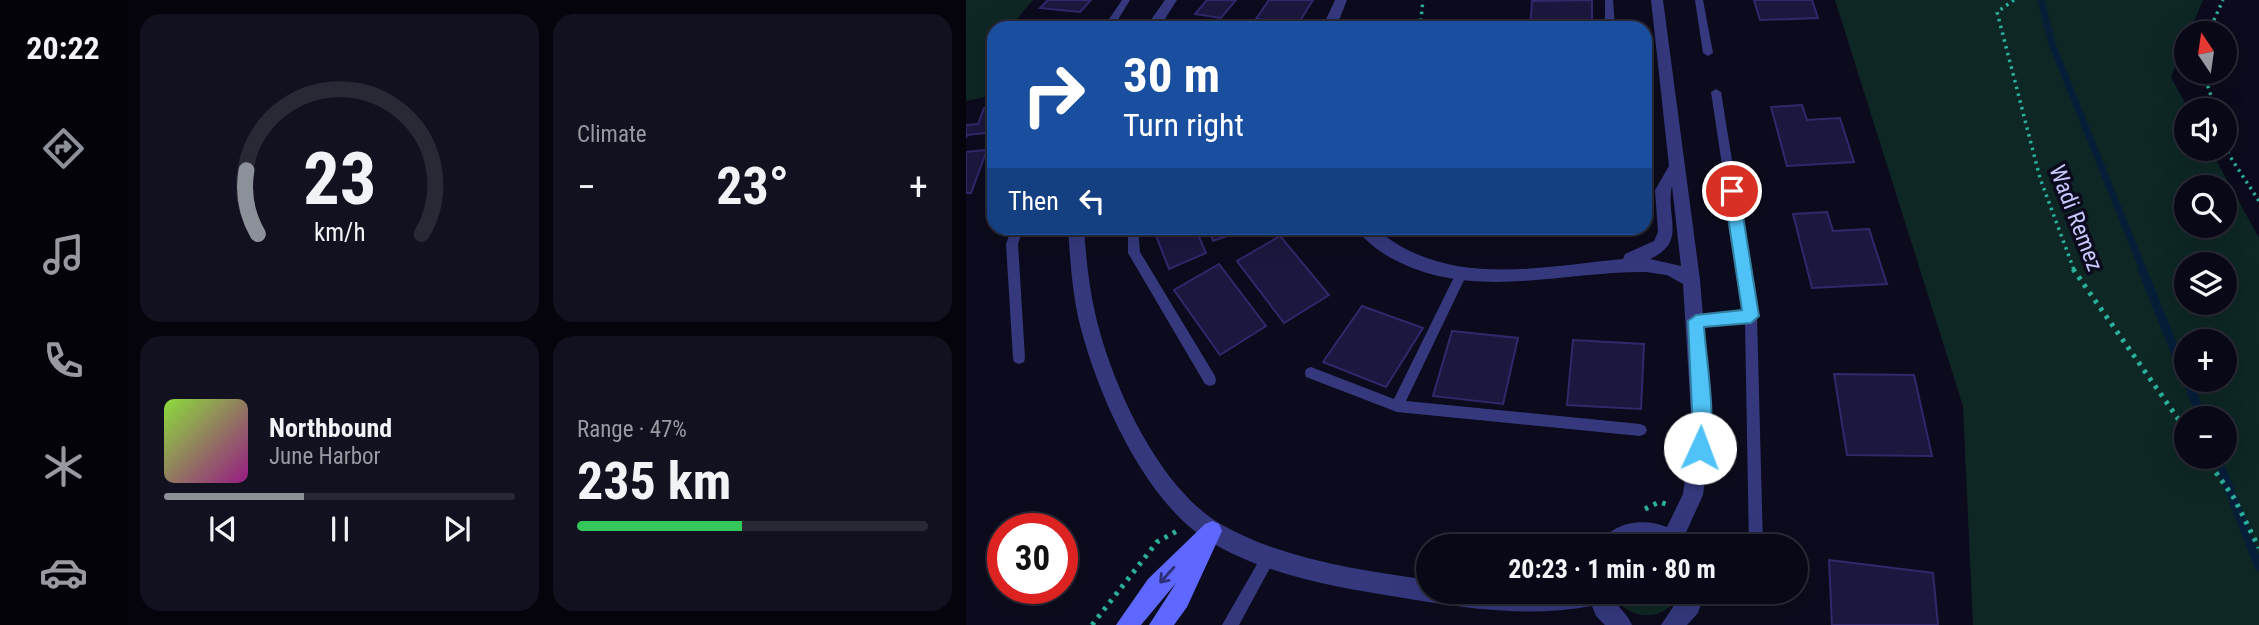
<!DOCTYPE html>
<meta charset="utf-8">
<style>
:root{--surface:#090816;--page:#12111f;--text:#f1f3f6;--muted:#999aa1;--line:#292935;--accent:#8c9099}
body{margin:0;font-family:"Roboto Condensed",sans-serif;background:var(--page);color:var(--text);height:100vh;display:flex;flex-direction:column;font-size:26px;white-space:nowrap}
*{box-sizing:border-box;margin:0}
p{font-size:23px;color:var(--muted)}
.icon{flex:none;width:38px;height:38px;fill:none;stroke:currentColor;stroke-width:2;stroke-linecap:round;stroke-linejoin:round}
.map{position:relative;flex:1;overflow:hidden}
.drawer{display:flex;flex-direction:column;gap:14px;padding:14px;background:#05040c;width:840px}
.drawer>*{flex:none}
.top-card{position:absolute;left:21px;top:21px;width:665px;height:214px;border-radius:21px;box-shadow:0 7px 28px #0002,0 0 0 2px var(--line);background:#1a4fa0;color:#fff;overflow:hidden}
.needle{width:46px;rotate:347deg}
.buttons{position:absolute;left:1208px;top:21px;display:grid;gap:14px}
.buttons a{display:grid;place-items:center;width:63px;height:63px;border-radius:50%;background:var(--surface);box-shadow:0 7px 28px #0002,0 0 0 2px var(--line);font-size:35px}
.speed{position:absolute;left:21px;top:513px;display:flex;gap:14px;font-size:35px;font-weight:700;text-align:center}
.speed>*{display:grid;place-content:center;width:91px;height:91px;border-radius:50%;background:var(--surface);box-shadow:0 7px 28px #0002,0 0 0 2px var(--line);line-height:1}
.speed .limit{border:10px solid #d22;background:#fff;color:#111}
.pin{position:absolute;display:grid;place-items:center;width:60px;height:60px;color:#fff;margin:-30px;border:4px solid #fff;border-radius:50%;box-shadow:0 2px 7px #0007}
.me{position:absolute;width:77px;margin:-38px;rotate:2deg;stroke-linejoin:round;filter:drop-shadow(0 0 5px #0008)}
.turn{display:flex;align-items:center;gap:24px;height:147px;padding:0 21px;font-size:32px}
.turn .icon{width:91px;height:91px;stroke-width:2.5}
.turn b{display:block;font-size:49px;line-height:60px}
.then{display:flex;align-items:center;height:66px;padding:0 21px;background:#0003;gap:14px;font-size:26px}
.big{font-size:52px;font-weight:700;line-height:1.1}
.drawer .tile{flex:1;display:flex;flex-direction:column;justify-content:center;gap:10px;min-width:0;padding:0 24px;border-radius:21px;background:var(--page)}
.drawer .dial{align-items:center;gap:0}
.dial svg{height:182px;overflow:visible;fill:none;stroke:var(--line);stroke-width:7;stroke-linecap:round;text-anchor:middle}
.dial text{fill:var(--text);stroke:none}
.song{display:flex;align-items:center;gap:21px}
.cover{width:84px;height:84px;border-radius:10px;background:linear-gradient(135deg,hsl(90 70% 55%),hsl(310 70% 35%))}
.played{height:7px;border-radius:4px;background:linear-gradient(90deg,var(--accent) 40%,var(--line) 40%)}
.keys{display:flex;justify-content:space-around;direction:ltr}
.heat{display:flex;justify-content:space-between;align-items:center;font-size:38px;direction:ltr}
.charge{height:10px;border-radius:5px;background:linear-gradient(90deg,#34c759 47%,var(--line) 0)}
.drawer .tiles{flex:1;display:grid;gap:14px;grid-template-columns:repeat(2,1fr)}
.trip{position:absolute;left:450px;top:534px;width:392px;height:70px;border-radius:35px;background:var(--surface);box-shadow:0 7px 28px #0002,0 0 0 2px var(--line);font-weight:700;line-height:70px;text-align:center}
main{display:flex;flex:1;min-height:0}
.tab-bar{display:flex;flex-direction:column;width:126px;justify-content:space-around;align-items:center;background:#040309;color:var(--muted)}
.tab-bar .icon{width:49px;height:49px}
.tab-bar .current{color:var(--accent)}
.tab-bar b{font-size:32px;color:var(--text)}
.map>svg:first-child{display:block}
</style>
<main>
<nav class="tab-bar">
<b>20:22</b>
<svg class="icon current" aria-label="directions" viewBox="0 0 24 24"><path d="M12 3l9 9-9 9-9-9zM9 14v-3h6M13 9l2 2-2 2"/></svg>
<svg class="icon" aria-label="music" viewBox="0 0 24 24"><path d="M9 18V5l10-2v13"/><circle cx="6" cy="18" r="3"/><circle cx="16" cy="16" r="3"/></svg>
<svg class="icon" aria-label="phone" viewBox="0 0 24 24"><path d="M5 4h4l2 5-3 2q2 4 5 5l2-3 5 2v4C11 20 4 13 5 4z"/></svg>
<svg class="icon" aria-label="climate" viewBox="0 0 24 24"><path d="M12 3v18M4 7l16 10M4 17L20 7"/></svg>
<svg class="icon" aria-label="car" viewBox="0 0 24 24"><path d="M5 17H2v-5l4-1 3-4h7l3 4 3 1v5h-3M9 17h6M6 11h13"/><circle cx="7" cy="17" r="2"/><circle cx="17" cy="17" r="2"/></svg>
</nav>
<section class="drawer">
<div class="tiles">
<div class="tile dial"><svg viewBox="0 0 100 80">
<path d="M14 69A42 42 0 1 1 86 69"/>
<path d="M14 69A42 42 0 0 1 9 41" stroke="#8c9099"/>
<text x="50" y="56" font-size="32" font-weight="700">23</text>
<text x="50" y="72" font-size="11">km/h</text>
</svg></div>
<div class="tile"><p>Climate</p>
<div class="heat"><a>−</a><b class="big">23°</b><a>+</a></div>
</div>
<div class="tile">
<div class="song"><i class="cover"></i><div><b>Northbound</b><p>June Harbor</p></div></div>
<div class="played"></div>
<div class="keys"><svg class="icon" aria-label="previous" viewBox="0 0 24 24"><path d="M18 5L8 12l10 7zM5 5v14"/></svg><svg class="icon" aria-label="pause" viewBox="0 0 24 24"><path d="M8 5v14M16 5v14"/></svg><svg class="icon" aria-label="next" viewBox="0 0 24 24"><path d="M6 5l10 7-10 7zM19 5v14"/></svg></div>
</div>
<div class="tile"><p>Range · 47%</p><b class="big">235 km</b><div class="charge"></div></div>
</div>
</section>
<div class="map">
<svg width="1293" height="625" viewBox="0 0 1293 625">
<rect width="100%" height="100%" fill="#0c0b1d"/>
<path fill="#0e2724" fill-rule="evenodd" d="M0 0H67L51 19 104 23 101 28H28V95L0 101Z
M869 0H1237L1223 33H1220V41L1205 77 1223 110H1220V149H1244L1293 238V625H1007L997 406ZM1220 187H1258V226H1220ZM1220 264H1258V303H1220ZM1220 341H1258V380H1220ZM1220 418H1258V457H1220Z
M646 592H713C701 625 659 621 646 592Z"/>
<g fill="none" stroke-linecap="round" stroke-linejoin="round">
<path stroke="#071e39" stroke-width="7" d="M1075 0 1086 44 1177 270"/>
<path stroke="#071e39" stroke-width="9" d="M1176 269 1220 378
M1221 380 1236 418
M1251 457 1293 567"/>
</g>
<path fill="#1b173e" stroke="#30286b" stroke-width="2" d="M82 0H125L114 12 74 8Z
M241 0H270L255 18 229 14Z
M303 0H347L332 24 290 19Z
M626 0V28H564L566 1Z
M788 0H846L852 18 794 20Z
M836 105 841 120 874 118 888 162 821 166 805 107Z
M28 106V132L1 135 0 138V125L12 124 18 108Z
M21 150 5 193H0V152Z
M861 212 867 231 903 229 921 284 846 288 827 214Z
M187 228H229L240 253 203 269Z
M243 228H284L247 241Z
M314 236 363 295 318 323 271 261Z
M253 264 300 326 254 355 208 290Z
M396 306 457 328 420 387 357 362Z
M486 331 552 338 537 404 467 396Z
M607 340 678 344 675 409 601 405Z
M868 374 948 375 966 456 881 455Z
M863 560 967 573 972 625H866Z"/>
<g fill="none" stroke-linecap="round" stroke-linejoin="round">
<path stroke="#2ab09d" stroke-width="3.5" stroke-dasharray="2.5 4.5" stroke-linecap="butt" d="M1048 0 1031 12 1074 178 1108 270
M454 28 457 0
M1242 33 1257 0
M1241 72V84L1250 110
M1258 138 1263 155 1293 201"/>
<path stroke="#2ab09d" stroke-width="5" stroke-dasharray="3.5 6" stroke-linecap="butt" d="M1107 269 1220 430
M1239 457 1268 498 1293 548
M679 509 693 502 700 504
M126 625 191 542 211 531"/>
<path fill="#35387d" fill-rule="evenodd" d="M156 0H164L147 28H137Z
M639 0H647L649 28H639Z
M729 0H737L747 53 742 56 737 53Z
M750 89 755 92 791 316 797 546H783L779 322 730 326 726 325 724 321 726 317 730 316 778 311 745 92Z
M46 228H57L52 244 59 358 58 362 53 364 48 362 47 358 40 244Z
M162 228H172L174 252 249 376 250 380 249 384 244 386 239 384 162 253Z
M494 271 498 273 500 276 440 401 674 424 679 426 681 430 679 434 674 436 431 412 340 377 339 373 340 369 345 367 428 399 490 273Z
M303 550 308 552 310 557 273 625H256L298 552Z"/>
<path fill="#35387d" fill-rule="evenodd" d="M199 0H211L193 28H179Z
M369 0H381L370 28H356Z
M685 0H697L734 280 746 429 737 495 718 537 724 546H696L679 542 662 546H634C645 521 679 518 701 527L717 494 726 429 717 284 701 275 680 272C595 271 508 302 427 259 414 252 398 241 391 228H409C480 289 572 267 657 259L659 254 688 241 692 232 689 190 703 166ZM706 186 715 266 684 259C722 242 699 217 706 186Z
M102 228H118C120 258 123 288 130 317 146 385 194 491 258 526 320 560 393 570 462 580V592H643C648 605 661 612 666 625H639L630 616 626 606C560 618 497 608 432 597 368 587 295 574 240 539 176 498 129 389 112 317 106 288 104 258 102 228Z
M717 592H739L732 613 721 625H695Z"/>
<path fill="#5e67ff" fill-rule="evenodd" d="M246 521 253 524 256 531 221 607 208 625H183L210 583 175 625H150L182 579 239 524Z"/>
</g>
<defs><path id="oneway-shaft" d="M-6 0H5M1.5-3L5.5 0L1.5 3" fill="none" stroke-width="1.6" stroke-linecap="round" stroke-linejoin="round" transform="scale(1.75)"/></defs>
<use stroke="#2d3077" href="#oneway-shaft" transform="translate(201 575) rotate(132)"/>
<path fill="#4fc3f7" stroke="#337fa1" stroke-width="2" d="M766 186 773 191 793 316 785 323 738 327C740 358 752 429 741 454L734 457 728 454 722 321 730 315 776 310 758 191Z"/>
<g text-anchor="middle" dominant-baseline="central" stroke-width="7" stroke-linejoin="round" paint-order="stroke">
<g font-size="23" fill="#c8c7ff" stroke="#0c0b1d">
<text transform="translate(1110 218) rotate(69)">Wadi Remez</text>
</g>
</g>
</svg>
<div class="buttons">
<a><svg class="needle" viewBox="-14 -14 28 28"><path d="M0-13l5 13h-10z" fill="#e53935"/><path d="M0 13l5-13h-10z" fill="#999aa1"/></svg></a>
<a><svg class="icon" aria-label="sound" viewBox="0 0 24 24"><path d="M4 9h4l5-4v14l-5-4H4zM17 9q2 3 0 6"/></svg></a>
<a><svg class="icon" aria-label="search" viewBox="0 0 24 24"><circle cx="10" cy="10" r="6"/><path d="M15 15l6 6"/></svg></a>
<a><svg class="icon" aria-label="layers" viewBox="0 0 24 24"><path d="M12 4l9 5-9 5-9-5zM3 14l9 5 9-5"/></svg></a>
<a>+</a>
<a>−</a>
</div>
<div class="speed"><div class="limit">30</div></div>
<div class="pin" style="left:766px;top:191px;background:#d93025"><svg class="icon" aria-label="arrive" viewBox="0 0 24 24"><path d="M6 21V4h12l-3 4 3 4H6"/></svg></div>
<svg class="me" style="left:734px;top:448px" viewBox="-20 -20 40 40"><circle r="19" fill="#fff"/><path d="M0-13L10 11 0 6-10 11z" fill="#4fc3f7"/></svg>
<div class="trip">20:23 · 1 min · 80 m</div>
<div class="top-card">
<div class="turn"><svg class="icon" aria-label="right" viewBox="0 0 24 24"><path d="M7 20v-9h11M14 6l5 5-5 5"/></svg><div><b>30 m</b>Turn right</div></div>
<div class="then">Then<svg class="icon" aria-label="left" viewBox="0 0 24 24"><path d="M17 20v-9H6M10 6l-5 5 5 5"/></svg></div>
</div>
</div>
</main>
